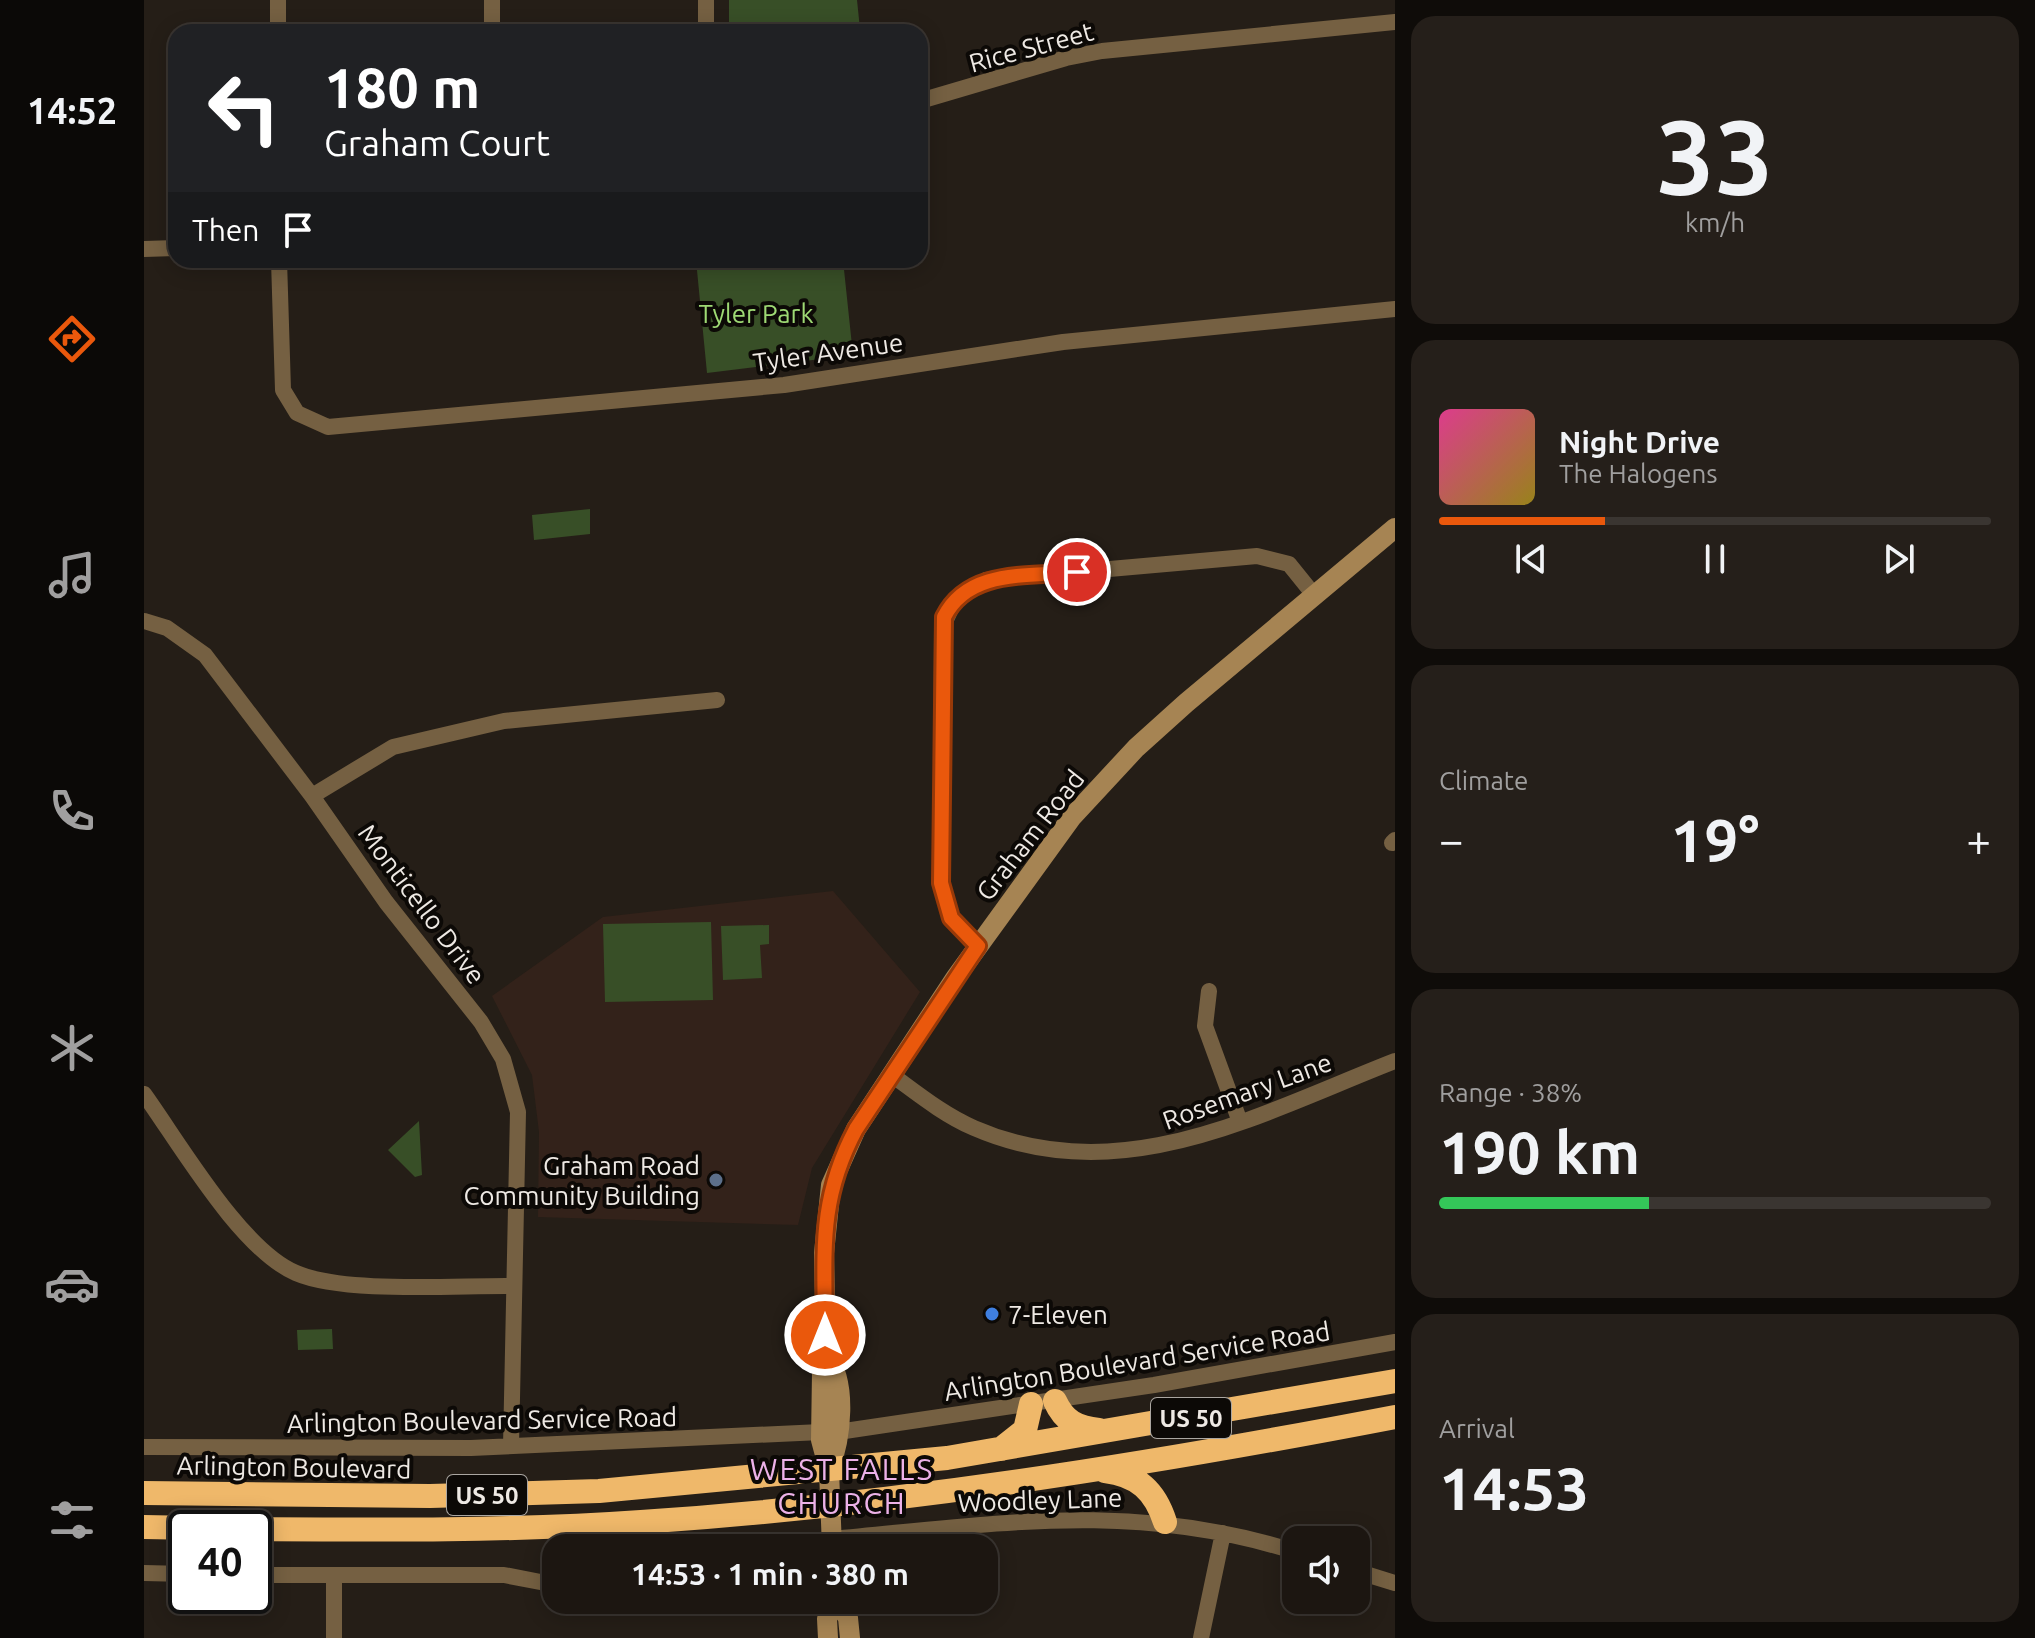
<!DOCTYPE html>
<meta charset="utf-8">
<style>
:root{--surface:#1c1611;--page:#251f1a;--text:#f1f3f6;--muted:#a09f9f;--line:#3a3531;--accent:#ea580c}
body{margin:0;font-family:Ubuntu,sans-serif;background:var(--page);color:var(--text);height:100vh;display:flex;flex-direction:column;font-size:30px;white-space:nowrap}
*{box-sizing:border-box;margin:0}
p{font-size:26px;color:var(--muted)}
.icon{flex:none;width:44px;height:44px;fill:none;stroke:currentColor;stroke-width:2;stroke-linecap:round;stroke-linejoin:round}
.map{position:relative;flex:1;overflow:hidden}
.side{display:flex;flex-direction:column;gap:16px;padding:16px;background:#0f0c09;width:640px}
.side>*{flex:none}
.hud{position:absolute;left:24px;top:24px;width:760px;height:244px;border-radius:24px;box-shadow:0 4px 20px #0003,0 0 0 2px var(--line);background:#202124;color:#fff;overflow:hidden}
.buttons{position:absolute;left:1138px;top:1526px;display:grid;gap:16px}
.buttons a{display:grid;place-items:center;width:88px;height:88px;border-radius:16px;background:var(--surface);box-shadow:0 4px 20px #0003,0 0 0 2px var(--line);font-size:40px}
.speed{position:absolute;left:24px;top:1510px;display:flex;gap:16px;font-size:40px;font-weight:700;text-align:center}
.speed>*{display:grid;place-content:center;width:104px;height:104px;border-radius:50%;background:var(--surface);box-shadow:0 4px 20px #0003,0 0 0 2px var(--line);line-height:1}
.speed .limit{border:4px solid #111;border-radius:12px;background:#fff;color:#111}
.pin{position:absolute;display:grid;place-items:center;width:68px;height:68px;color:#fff;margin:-34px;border:4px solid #fff;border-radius:50%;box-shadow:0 2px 8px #0007}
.me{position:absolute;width:88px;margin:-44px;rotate:0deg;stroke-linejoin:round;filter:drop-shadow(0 0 6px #0008)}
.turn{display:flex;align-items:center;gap:28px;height:168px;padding:0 24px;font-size:36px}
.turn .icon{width:104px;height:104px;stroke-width:2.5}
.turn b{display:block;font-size:56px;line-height:68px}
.then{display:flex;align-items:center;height:76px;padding:0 24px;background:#0003;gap:16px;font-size:30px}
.big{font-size:60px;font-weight:600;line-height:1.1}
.side .tile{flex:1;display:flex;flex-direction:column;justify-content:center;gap:12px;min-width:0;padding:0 28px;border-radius:24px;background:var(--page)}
.side .dial{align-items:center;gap:0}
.dial b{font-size:104px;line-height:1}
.song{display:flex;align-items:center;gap:24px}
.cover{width:96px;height:96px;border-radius:12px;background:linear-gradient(135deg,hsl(330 70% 55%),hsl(50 70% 35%))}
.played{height:8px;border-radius:4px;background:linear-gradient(90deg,var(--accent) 30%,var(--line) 30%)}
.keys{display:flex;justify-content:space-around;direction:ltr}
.heat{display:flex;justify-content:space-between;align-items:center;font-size:44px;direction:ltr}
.charge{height:12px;border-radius:6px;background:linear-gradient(90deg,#34c759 38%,var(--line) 0)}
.trip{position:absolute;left:398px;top:1534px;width:456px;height:80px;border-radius:24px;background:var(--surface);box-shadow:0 4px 20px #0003,0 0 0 2px var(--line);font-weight:600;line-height:80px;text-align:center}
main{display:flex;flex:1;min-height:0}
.tab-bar{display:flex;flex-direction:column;width:144px;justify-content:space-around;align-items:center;background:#0b0907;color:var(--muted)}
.tab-bar .icon{width:56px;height:56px}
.tab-bar .selected{color:var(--accent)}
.tab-bar b{font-size:36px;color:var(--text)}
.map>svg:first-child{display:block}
</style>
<main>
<nav class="tab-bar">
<b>14:52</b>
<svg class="icon selected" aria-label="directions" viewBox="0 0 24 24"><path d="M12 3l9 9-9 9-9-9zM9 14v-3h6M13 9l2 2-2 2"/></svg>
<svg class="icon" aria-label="music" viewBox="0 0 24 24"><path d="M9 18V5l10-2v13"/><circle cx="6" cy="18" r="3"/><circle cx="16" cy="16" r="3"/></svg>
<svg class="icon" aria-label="phone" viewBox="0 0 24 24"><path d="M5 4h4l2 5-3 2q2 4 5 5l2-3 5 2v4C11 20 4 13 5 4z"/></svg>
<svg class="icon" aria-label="climate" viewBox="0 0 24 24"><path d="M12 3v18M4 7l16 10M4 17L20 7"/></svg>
<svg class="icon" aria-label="car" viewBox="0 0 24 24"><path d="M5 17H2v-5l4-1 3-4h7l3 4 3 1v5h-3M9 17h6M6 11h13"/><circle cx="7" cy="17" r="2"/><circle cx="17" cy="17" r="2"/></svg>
<svg class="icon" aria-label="filters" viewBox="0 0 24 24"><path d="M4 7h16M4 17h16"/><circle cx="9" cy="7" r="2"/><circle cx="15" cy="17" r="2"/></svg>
</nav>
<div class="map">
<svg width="1251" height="1638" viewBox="0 0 1251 1638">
<rect width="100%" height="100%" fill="#251e17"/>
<path fill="#33221a" d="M689 891 776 992 668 1168 654 1225 394 1217 395 1132 388 1075 348 996 459 917Z"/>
<path fill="#384f27" d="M585 0H713L716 29 585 32Z
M552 260H699L709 355 563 373Z
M446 509V534L390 540 388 515Z
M567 922 569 1000 461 1002 459 924Z
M625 925V944L616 945 618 978 579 980 577 926Z
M275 1121 278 1175 271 1177 244 1150Z
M188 1329 189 1349 154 1350 153 1330Z"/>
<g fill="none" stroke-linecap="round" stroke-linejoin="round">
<path stroke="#756042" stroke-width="16" d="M134 0V32
M348 0V32
M562 0V32
M776 101 922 58 958 51 1251 22
M0 249 32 248
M135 260 139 390 153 413 184 427 640 385 919 342 1251 309
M0 621 23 628 61 655 168 796 242 902 337 1022 359 1059 374 1112 367 1446
M168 796 249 747 360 721 573 700
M1248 843 1251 840
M834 946 807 918 797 883 798 628 812 598 842 580 1113 556 1145 564 1170 595
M1065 991 1061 1026 1096 1122
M748 1075C774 1094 800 1115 830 1128 977 1192 1115 1114 1251 1061
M0 1094C36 1144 97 1250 152 1273 201 1294 314 1285 370 1286
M694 1432 1010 1385 1251 1342
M0 1447 327 1448 677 1432
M688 1539C853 1524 989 1500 1152 1552
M1212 1571 1251 1583
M0 1573 42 1574
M110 1575H360L412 1585
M190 1576V1638
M1057 1638 1079 1533"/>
<path stroke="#a68453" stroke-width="20" d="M682 1355C704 1383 697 1439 685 1470
M688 1548 685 1470 677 1440 678 1372 682 1355 680 1253 687 1185 712 1129 812 977 928 817 992 748 1042 703 1251 528
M693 1600 704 1618 706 1638
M684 1638 683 1619 689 1600"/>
<path stroke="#efb86a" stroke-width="24" d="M911 1401C920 1421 933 1428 955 1430
M857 1449 881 1430 887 1404
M961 1471C994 1475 1011 1491 1021 1522
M0 1493 286 1496 455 1491 803 1458 1251 1381
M0 1527 53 1528
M110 1529C239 1530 368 1531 497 1522 749 1505 1002 1465 1251 1417"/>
</g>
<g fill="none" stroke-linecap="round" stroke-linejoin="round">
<defs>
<path id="route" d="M681 1335C681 1256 673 1202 712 1129L834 946 807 918 797 883 800 617C825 568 885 577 933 572"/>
</defs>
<use href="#route" stroke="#983908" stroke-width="20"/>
<use href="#route" stroke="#ea580c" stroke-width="14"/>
</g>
<circle fill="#5c6f8a" stroke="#0c0906" stroke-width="3" cx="572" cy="1180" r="8"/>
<circle fill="#3f7fe0" stroke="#0c0906" stroke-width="3" cx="848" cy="1314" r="8"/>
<g text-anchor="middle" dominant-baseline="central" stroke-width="8" stroke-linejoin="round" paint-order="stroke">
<g fill="#0c0906" stroke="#aaa6a1" stroke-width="2">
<rect x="1007" y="1398" width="80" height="40" rx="6"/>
<rect x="303" y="1475" width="80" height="40" rx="6"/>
</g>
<g font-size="24" font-weight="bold" fill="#eee9e4">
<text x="1047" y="1418">US 50</text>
<text x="343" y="1495">US 50</text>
</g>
<g font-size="26" fill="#eee9e4" stroke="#0c0906">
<text transform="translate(887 47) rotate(-15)">Rice Street</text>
<text transform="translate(684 352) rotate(-8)">Tyler Avenue</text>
<text transform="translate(886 835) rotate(-52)">Graham Road</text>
<text transform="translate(278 904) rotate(53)">Monticello Drive</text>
<text transform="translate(1103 1091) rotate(-20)">Rosemary Lane</text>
<text transform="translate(993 1361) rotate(-9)">Arlington Boulevard Service Road</text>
<text transform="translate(338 1420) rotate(-1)">Arlington Boulevard Service Road</text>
<text transform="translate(150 1467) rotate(1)">Arlington Boulevard</text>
<text transform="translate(896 1500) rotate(-2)">Woodley Lane</text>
</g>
<g font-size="26" fill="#9ed974" stroke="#0c0906">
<text x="612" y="313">Tyler Park</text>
</g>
<g font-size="26" fill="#eee9e4" stroke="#0c0906" text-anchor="end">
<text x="556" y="1165">Graham Road<tspan x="556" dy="30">Community Building</tspan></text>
<text x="864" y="1314" text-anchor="start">7-Eleven</text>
</g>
<g font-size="30" letter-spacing="2" fill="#ecb1e8" stroke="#0c0906">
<text x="698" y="1469">WEST FALLS<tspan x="698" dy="34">CHURCH</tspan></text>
</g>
</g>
</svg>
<div class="buttons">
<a><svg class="icon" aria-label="sound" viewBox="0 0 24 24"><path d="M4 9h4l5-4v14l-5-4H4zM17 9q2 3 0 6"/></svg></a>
</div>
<div class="speed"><div class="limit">40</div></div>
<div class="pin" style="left:933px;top:572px;background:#d93025"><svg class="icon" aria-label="arrive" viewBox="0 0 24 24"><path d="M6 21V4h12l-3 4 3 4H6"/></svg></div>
<svg class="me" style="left:681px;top:1335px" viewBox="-20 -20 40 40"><circle r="17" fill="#ea580c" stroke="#fff" stroke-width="3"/><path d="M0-11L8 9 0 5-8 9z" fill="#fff"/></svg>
<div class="trip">14:53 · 1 min · 380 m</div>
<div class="hud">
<div class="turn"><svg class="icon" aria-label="left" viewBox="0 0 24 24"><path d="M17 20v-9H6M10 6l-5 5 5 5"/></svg><div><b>180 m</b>Graham Court</div></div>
<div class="then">Then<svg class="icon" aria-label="arrive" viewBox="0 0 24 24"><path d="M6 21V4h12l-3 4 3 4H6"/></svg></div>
</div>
</div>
<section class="side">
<div class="tile dial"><b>33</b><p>km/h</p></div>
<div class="tile">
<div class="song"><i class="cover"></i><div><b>Night Drive</b><p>The Halogens</p></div></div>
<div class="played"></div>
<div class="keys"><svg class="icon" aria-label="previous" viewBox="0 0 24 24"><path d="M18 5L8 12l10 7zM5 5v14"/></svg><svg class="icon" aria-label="pause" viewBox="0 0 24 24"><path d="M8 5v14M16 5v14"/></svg><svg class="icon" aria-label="next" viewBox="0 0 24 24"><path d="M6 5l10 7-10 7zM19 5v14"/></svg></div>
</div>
<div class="tile"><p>Climate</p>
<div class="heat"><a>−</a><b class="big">19°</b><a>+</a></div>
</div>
<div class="tile"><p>Range · 38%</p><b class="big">190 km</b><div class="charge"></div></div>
<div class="tile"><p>Arrival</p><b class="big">14:53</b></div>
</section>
</main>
